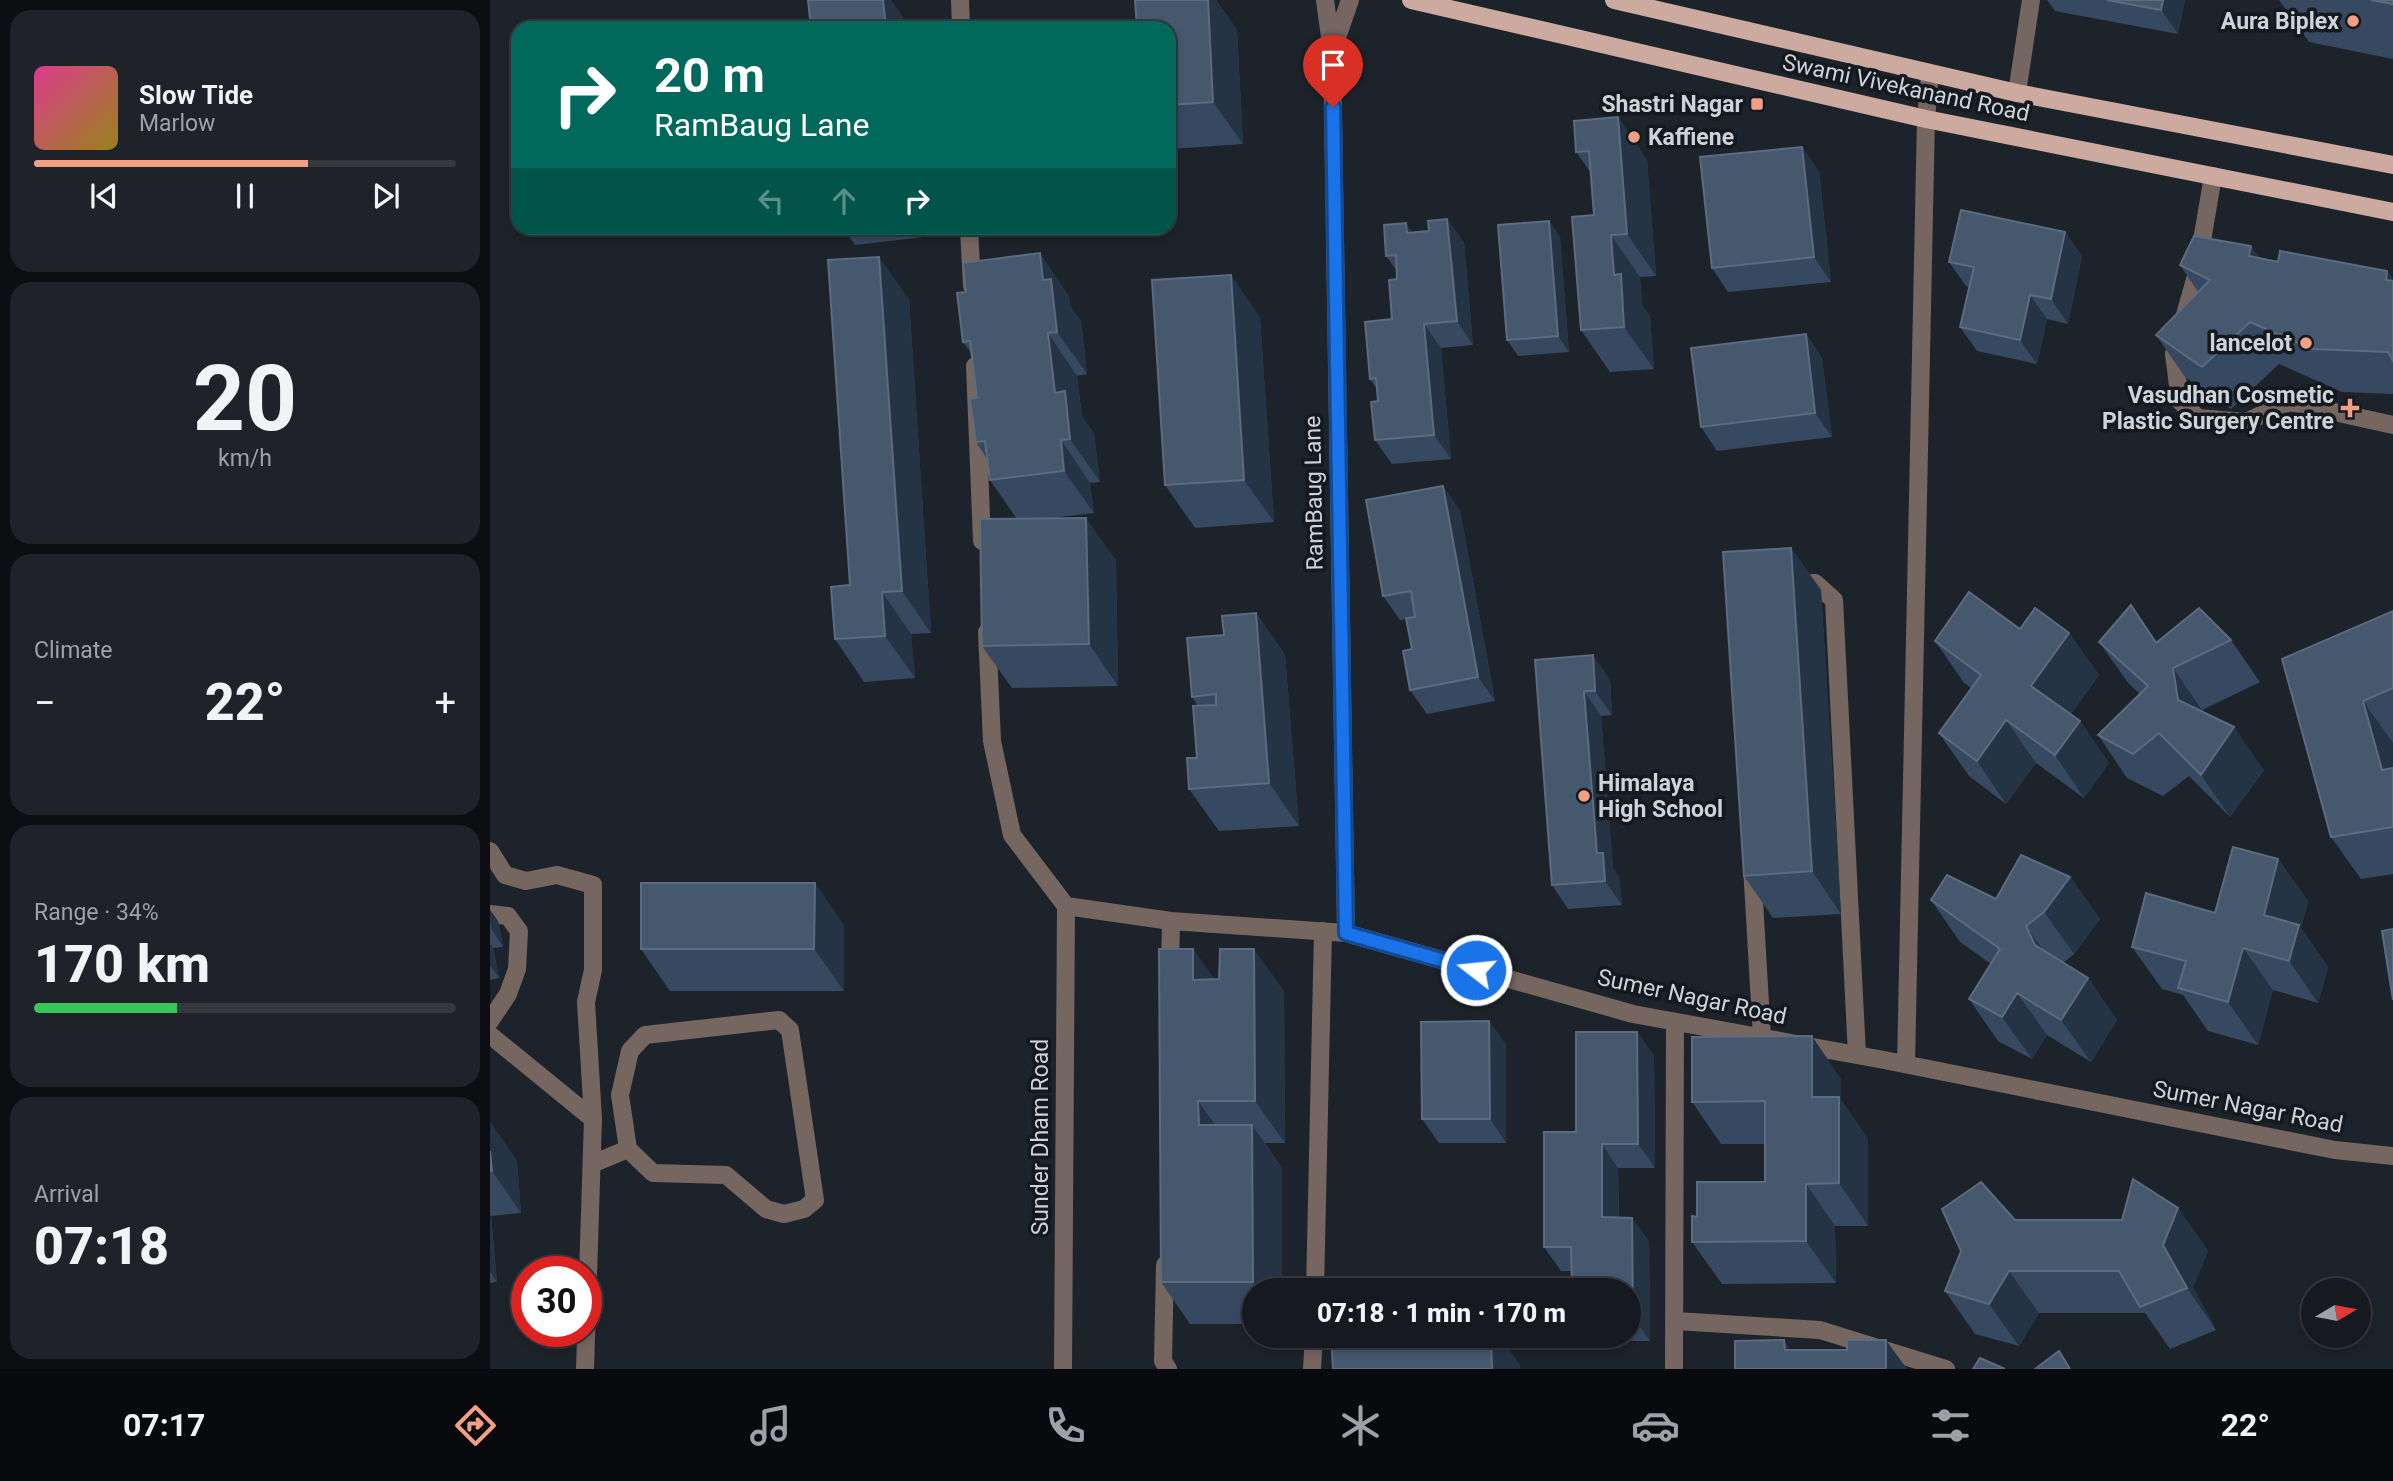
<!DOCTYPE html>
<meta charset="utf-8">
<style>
:root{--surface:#161a20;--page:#1f2329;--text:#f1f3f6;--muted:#9ea1a5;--line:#35383e;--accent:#f39f83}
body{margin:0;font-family:Roboto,sans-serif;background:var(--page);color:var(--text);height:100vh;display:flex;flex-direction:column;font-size:26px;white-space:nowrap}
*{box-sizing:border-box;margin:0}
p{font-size:23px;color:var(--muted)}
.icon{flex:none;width:38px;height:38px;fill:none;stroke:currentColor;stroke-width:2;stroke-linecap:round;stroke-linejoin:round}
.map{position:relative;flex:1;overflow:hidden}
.drawer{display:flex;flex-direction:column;gap:10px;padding:10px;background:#0c0e12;width:490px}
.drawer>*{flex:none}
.guide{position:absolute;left:21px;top:21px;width:665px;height:214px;border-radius:21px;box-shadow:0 4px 10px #0003,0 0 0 2px var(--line);background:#00695c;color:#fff;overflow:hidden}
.needle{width:46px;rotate:80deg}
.buttons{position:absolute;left:1811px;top:1278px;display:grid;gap:14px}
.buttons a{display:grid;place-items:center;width:70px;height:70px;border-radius:50%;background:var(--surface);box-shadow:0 4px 10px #0003,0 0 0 2px var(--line);font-size:35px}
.speed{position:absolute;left:21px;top:1256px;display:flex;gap:14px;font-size:35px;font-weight:700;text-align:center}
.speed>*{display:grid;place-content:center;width:91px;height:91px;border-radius:50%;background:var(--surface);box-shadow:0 4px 10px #0003,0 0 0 2px var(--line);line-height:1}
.speed .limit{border:10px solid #d22;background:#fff;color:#111}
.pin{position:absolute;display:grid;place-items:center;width:60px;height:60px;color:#fff;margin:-72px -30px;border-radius:50% 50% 50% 0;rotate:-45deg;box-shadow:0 0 7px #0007}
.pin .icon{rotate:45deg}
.me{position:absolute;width:77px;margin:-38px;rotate:286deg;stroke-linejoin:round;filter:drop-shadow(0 0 5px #0008)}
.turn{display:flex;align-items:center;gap:24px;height:147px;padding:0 28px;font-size:32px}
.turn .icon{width:91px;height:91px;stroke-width:2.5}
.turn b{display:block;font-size:49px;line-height:60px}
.lanes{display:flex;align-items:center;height:66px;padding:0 28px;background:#0003;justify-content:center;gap:35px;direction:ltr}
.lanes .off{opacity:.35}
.big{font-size:52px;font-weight:800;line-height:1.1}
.drawer .tile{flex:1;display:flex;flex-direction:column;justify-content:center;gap:10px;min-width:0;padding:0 24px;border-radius:21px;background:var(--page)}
.drawer .dial{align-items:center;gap:0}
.dial b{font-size:91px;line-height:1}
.song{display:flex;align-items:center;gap:21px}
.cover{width:84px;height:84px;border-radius:10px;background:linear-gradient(135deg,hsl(330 70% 55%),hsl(50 70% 35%))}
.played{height:7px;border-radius:4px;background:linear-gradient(90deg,var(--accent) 65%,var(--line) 65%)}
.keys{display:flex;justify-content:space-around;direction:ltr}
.heat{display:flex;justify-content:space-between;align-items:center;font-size:38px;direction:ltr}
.charge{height:10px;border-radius:5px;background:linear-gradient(90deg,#34c759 34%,var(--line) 0)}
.trip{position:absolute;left:752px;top:1278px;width:399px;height:70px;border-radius:35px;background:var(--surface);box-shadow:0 4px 10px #0003,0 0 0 2px var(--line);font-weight:800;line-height:70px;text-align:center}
.menu{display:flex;height:112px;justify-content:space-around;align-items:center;background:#090a0d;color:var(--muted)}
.menu .icon{width:49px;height:49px}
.menu .selected{color:var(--accent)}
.menu b{font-size:32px;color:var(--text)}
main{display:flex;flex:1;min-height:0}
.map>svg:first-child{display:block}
</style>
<main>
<section class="drawer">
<div class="tile">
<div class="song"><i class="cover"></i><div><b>Slow Tide</b><p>Marlow</p></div></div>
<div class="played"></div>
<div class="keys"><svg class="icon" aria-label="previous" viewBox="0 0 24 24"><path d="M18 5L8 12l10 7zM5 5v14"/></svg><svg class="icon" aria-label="pause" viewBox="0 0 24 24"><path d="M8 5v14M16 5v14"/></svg><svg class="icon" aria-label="next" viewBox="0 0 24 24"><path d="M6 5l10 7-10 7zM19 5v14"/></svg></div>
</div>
<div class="tile dial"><b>20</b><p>km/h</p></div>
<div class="tile"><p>Climate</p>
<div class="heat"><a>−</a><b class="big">22°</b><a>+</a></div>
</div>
<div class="tile"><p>Range · 34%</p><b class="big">170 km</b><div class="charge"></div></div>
<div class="tile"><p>Arrival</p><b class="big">07:18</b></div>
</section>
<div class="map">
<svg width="1903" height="1369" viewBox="0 0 1903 1369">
<rect width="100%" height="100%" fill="#1d232a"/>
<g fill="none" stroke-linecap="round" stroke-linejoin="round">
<path stroke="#766660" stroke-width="18" d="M470 0 471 28
M835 0 842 52 856 933
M843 49 860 0
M1527 93 1541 0
M1723 176 1706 276 1684 354 1690 401 1708 418 1756 422 1799 402 1903 425
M479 228 482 286
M485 366 492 541
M1304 584 1325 583 1344 600 1367 1055
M497 632 502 741 522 835 576 906
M0 851 15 875 36 881 67 875 103 885V970L96 1002 103 1119 95 1369
M1262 866 1272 1038
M576 906 681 921 856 933 1143 1014 1394 1060 1845 1150 1903 1156
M0 914 18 916 29 931 27 969 18 994 0 1021
M680 972 681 921
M0 1035 103 1119
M1416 1064 1436 119 1440 74
M102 1164 138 1149 130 1095 140 1051 155 1035 289 1020 300 1030 325 1200 314 1209 294 1214 276 1209 236 1175 163 1173 138 1149
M675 1265 673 1361 678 1369
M825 1290 833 931
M1186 1321 1330 1330 1456 1369
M573 1369 576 906
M822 1369 824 1335
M1184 1369 1185 1022"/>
<path stroke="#ccaa9f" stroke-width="18" d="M921 0 1436 119 1903 212
M1124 0 1527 93 1903 165"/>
</g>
<path fill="#364960" d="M645 0H726L747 30 753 144 681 149 679 146V28Z
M1557 0H1695L1688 34 1565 11Z
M1789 0H1903V59L1819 42Z
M1128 117 1157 160 1166 276 1150 277 1152 305 1160 316 1164 369 1120 372 1091 330 1104 215 1101 173 1086 152Z
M1329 171 1341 282 1238 292 1222 268Z
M957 219 974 243 983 345 951 348 961 459 902 464 885 440 888 401 887 389 880 379 902 319 907 279V271L896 256 922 232 939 231Z
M1059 221 1070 237 1079 352 1028 356 1017 340Z
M353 228H432L434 237 365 245Z
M495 228H544L498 233Z
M1575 232 1592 256 1578 324 1557 319 1547 364 1487 351 1470 327 1479 287 1476 286 1459 262Z
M1761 246 1770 258 1903 279V394L1852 392 1789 364 1741 409 1695 377 1666 335 1708 292 1690 265Z
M476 292 579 296 580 306 591 321 597 374 587 376 592 416 604 434 610 482 600 483 604 513 561 518 626 560 628 686 522 688 492 646 527 519 500 480 497 459 486 442 487 398 482 354 473 342Z
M419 299 441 633 421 634 425 678 374 682 345 639 360 585Z
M770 317 784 522 705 528 675 485Z
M1316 334 1332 358 1342 437 1227 451 1211 427Z
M970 510 1005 701 937 714 920 690 922 649 916 619 910 620 893 596Z
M1301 548 1331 590 1351 914 1283 918 1254 876Z
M1641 605 1667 642 1741 640 1770 682 1712 710 1774 770 1740 817 1699 776 1673 796 1637 778 1608 735 1650 694 1639 684 1609 642Z
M1903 611V874L1871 879 1841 837 1792 659Z
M766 613 795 655 809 826 729 831 699 789 707 758 708 706 702 697 734 635Z
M1530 629 1579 633 1609 675 1581 714 1590 721 1619 763 1594 798 1546 763 1516 804 1479 776 1449 733 1481 688 1474 683 1445 641Z
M1045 660 1120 679 1122 715 1111 716 1123 868 1129 877 1132 905 1078 909 1062 885Z
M1788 859 1818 901 1811 928 1838 967 1828 1003 1783 990 1768 1045 1718 1031 1693 995 1672 989 1642 947 1725 913Z
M1580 877 1610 919 1584 954 1573 963 1598 978 1627 1020 1601 1062 1557 1035 1542 1059 1508 1041 1479 999 1501 964 1470 942 1441 900 1506 899Z
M0 910 8 921 13 947 3 948 9 978 0 980Z
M354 925V991H180L151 949Z
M703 949 724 979 794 991 795 1143H775L792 1168V1290H765V1324H700L671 1282Z
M999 1021 1016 1045V1143H949L932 1119Z
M1147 1032 1164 1056 1165 1168H1128L1129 1218H1142L1159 1242 1160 1341H1099L1095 1335H1139V1290L1081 1271H1071L1054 1247 1086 1132Z
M1351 1079V1100L1378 1139V1226H1345L1346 1283 1232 1284 1202 1242 1207 1217 1275 1182V1144H1231L1202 1102Z
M0 1122 27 1161 31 1213 1 1216 7 1282 0 1283Z
M1688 1208 1718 1251 1703 1287 1726 1330 1680 1349 1655 1313H1549L1529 1346 1485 1334 1455 1291 1525 1220H1632Z"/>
<path fill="#253445" d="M393 0H401L421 28H396Z
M718 0H726L747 30 753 144 723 102Z
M1673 0H1695L1688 34 1671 10Z
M1128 117 1157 160 1166 276 1137 234Z
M1312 147 1329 171 1341 282 1324 257Z
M957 219 974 243 983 345 967 321Z
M1059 221 1070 237 1079 352 1068 336Z
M916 223 933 247 917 233Z
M427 228H432L434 237Z
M1575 232 1592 256 1578 324 1561 299Z
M1121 235 1150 277 1152 305 1160 316 1164 369 1134 327 1124 275Z
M1761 246 1791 288 1759 256Z
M550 253 579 296 580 306 591 321 597 374 567 332 553 280Z
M389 257 419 299 441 633 412 591Z
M1897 271 1903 279V290L1896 280Z
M741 275 770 317 784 522 754 480Z
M1540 295 1557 319 1547 364 1530 340Z
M934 324 951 348 961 459 944 435Z
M558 333 587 376 592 416 604 434 610 482 580 439 565 393Z
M1316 334 1332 358 1342 437 1325 413Z
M571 440 600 483 604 513 574 471Z
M953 486 970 510 1005 701 988 677Z
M596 518 626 560 628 686 599 644Z
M1301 548 1331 590 1351 914 1322 871Z
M392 592 421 634 425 678 395 636Z
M766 613 795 655 809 826 779 783Z
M1579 633 1609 675 1571 728 1541 686Z
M1103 655 1120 679 1122 715 1105 691Z
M1683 668 1712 710 1718 742 1688 700Z
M1094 691 1111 716 1123 868 1129 877 1132 905 1115 881 1107 853Z
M1873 701 1903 743V786L1892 770Z
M1516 720 1546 763 1516 804 1487 761Z
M1590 721 1619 763 1594 798 1565 755Z
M1744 727 1774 770 1740 817 1711 775Z
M1788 859 1818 901 1811 928 1838 967 1828 1003 1799 961 1774 915Z
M1580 877 1610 919 1584 954 1554 912Z
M325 883 354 925V991L324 949Z
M0 910 8 921 13 947 2 930 0 922Z
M1536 926 1566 968 1545 945Z
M0 944 3 948 9 978 0 966Z
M1753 948 1783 990 1768 1045 1738 1002Z
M703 949 732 991 703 980Z
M764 949 794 991 795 1143 765 1101Z
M1598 978 1627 1020 1601 1062 1571 1020Z
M1527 993 1557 1035 1542 1059 1512 1017Z
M999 1021 1016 1045V1143L1000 1119Z
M1147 1032 1164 1056 1165 1168 1148 1144Z
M1322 1036 1351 1079V1100L1378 1139V1226L1349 1183 1322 1097Z
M708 1101 738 1143 709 1125Z
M0 1122 27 1161 31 1213 2 1171 0 1151Z
M762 1125 792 1168V1290H768L763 1282Z
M1112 1144 1128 1168 1129 1242 1112 1217Z
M1316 1184 1345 1226 1346 1283 1316 1241Z
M1688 1208 1718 1251 1703 1287 1726 1330 1697 1288 1673 1245Z
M0 1215 1 1216 7 1282 0 1272Z
M1142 1218 1159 1242 1160 1341 1143 1317Z
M1519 1271 1549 1313 1529 1346 1499 1304Z
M1001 1335H1009L1030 1365V1369H1002Z
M1294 1340 1314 1369 1295 1350Z
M1396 1340 1417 1369H1396Z"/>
<path fill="#46586d" stroke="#5c6b7e" stroke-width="2" d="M318 0H393L396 28H321Z
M645 0H718L723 102 679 105V28H647Z
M1617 0H1673L1671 10Z
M1881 0H1903V4Z
M1128 117 1137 234 1121 235 1124 275 1131 274 1134 327 1091 330 1082 217 1104 215 1099 151 1086 152 1084 121Z
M1312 147 1324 257 1222 268 1210 157Z
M1471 210 1575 232 1561 299 1540 295 1530 340 1470 327 1484 267 1459 262Z
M957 219 967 321 934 324 944 435 885 440 881 402 888 401 886 378 880 379 875 322 902 319 899 280 907 279 906 255 896 256 894 225 916 223 917 233 939 231 938 221Z
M1059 221 1068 336 1017 340 1008 225Z
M1704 236 1761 246 1759 256 1788 262 1790 251 1897 271 1896 280 1903 281V361L1898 352 1822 349 1760 322 1712 367 1666 335 1720 280 1690 265Z
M550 253 553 280 561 279 567 332 558 333 565 393 575 391 580 439 571 440 574 471 500 480 495 441 486 442 480 399 487 398 480 341 473 342 467 293 476 292 473 263Z
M389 257 412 591 392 592 395 636 345 639 341 587 360 585 338 260Z
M741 275 754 480 675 485 662 280Z
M1316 334 1325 413 1211 427 1201 348Z
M953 486 988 677 920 690 913 651 922 649 916 618 925 617 921 591 893 596 876 500Z
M596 518 599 644 492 646 490 519Z
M1301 548 1322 871 1254 876 1233 552Z
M1479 592 1530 629 1545 608 1579 633 1541 686 1590 721 1565 755 1516 720 1487 761 1449 733 1491 675 1445 641Z
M1641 605 1666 643 1709 608 1741 640 1683 668 1688 700 1744 727 1711 775 1669 733 1643 754 1608 735 1658 686 1609 642Z
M1903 611V688L1873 701 1892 770 1903 768V827L1841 837 1792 659Z
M766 613 779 783 699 789 697 758H707L703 706 726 705V694L702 697 697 638 734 635 732 616Z
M1103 655 1105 691H1094L1107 853H1113L1115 881 1062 885 1045 660Z
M1743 847 1788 859 1774 915 1809 925 1799 961 1753 948 1738 1002 1688 988 1696 961 1642 947 1656 893 1725 913Z
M1531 855 1580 877 1554 912 1536 926 1545 945 1598 978 1571 1020 1527 993 1512 1017 1479 999 1510 949 1441 900 1457 875 1506 899Z
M151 883H325L324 949H151Z
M1903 929V1000L1892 931Z
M669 949H703V980L729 979 730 949H764L765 1101H708L709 1125H762L763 1282H671Z
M999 1021 1000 1119H932L931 1022Z
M1086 1032H1147L1148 1144H1112V1217L1142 1218 1143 1317H1139V1290H1082L1081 1247H1054V1132H1086Z
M1322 1036V1097H1349V1183L1316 1184V1241L1202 1242V1216L1207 1217V1182H1275V1101L1202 1102V1037Z
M0 1151 2 1171H0Z
M1643 1179 1688 1208 1673 1245 1697 1288 1650 1307 1629 1271H1519L1499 1304 1455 1291 1471 1251 1452 1209 1491 1182 1525 1220H1632Z
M841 1335H1001L1002 1369H843Z
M1294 1340 1295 1350H1357V1340H1396V1369H1245V1341Z
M1569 1351 1580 1369H1545Z
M1490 1358 1515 1369H1483Z"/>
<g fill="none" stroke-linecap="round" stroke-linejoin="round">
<defs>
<path id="route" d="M843 107 856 933 986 970"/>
</defs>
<use href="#route" stroke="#114b97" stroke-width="18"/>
<use href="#route" stroke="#1a73e8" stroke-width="12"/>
</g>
<g fill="#f39f83" stroke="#141920" stroke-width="2.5">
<circle cx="1863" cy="21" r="7"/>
<rect x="1260" y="97" width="14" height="14" rx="3.5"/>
<circle cx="1144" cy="137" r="7"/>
<circle cx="1816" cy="343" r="7"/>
<path d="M1856.5 397.5h7v7h7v7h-7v7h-7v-7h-7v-7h7z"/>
<circle cx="1094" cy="796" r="7"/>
</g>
<g text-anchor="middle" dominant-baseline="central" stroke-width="7" stroke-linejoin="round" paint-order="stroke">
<g font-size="23" font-weight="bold" fill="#cfd3d8" stroke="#141920" text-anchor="end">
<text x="1849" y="21">Aura Biplex</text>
<text x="1253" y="104">Shastri Nagar</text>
<text x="1158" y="137" text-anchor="start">Kaffiene</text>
<text x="1802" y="343">lancelot</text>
<text x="1844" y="395">Vasudhan Cosmetic<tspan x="1844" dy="26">Plastic Surgery Centre</tspan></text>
<text x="1108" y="783" text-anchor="start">Himalaya<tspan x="1108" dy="26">High School</tspan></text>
</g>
<g font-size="23" fill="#cfd3d8" stroke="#141920">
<text transform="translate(1416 88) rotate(12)">Swami Vivekanand Road</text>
<text transform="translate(824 493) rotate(-91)">RamBaug Lane</text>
<text transform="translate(1202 997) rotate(12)">Sumer Nagar Road</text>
<text transform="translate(1758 1107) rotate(11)">Sumer Nagar Road</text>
<text transform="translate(550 1137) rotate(-90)">Sunder Dham Road</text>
</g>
</g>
</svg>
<div class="buttons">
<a><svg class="needle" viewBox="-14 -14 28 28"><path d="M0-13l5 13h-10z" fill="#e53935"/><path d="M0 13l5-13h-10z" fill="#9ea1a5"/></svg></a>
</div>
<div class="speed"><div class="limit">30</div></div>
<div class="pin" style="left:843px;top:107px;background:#d93025"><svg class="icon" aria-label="arrive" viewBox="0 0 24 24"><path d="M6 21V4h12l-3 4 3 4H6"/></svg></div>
<svg class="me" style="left:986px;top:970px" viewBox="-20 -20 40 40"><circle r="17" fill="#1a73e8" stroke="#fff" stroke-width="3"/><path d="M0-11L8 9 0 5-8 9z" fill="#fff"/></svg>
<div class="trip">07:18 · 1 min · 170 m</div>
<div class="guide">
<div class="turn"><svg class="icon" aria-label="right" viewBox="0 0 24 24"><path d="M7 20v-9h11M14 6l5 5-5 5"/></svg><div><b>20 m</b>RamBaug Lane</div></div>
<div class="lanes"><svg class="icon off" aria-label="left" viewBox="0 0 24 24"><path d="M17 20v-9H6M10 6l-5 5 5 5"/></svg><svg class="icon off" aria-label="ahead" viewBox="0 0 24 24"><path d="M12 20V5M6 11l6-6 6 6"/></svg><svg class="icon" aria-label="right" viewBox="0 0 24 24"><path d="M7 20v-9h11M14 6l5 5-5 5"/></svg></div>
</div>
</div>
</main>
<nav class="menu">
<b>07:17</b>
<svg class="icon selected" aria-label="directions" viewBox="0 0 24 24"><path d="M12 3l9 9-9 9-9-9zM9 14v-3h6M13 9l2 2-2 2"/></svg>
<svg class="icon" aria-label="music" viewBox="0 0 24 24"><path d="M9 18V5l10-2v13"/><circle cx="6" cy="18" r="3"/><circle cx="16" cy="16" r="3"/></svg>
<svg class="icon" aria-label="phone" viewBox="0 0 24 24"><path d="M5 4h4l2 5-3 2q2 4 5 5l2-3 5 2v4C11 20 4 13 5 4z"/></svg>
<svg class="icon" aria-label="climate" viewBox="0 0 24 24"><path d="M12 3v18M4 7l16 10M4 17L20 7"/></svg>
<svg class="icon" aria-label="car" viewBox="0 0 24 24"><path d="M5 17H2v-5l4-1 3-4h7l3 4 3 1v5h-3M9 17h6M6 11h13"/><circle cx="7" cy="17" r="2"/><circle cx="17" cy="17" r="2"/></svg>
<svg class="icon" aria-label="filters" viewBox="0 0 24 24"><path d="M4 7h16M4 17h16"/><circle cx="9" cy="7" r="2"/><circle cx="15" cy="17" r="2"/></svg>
<b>22°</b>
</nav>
